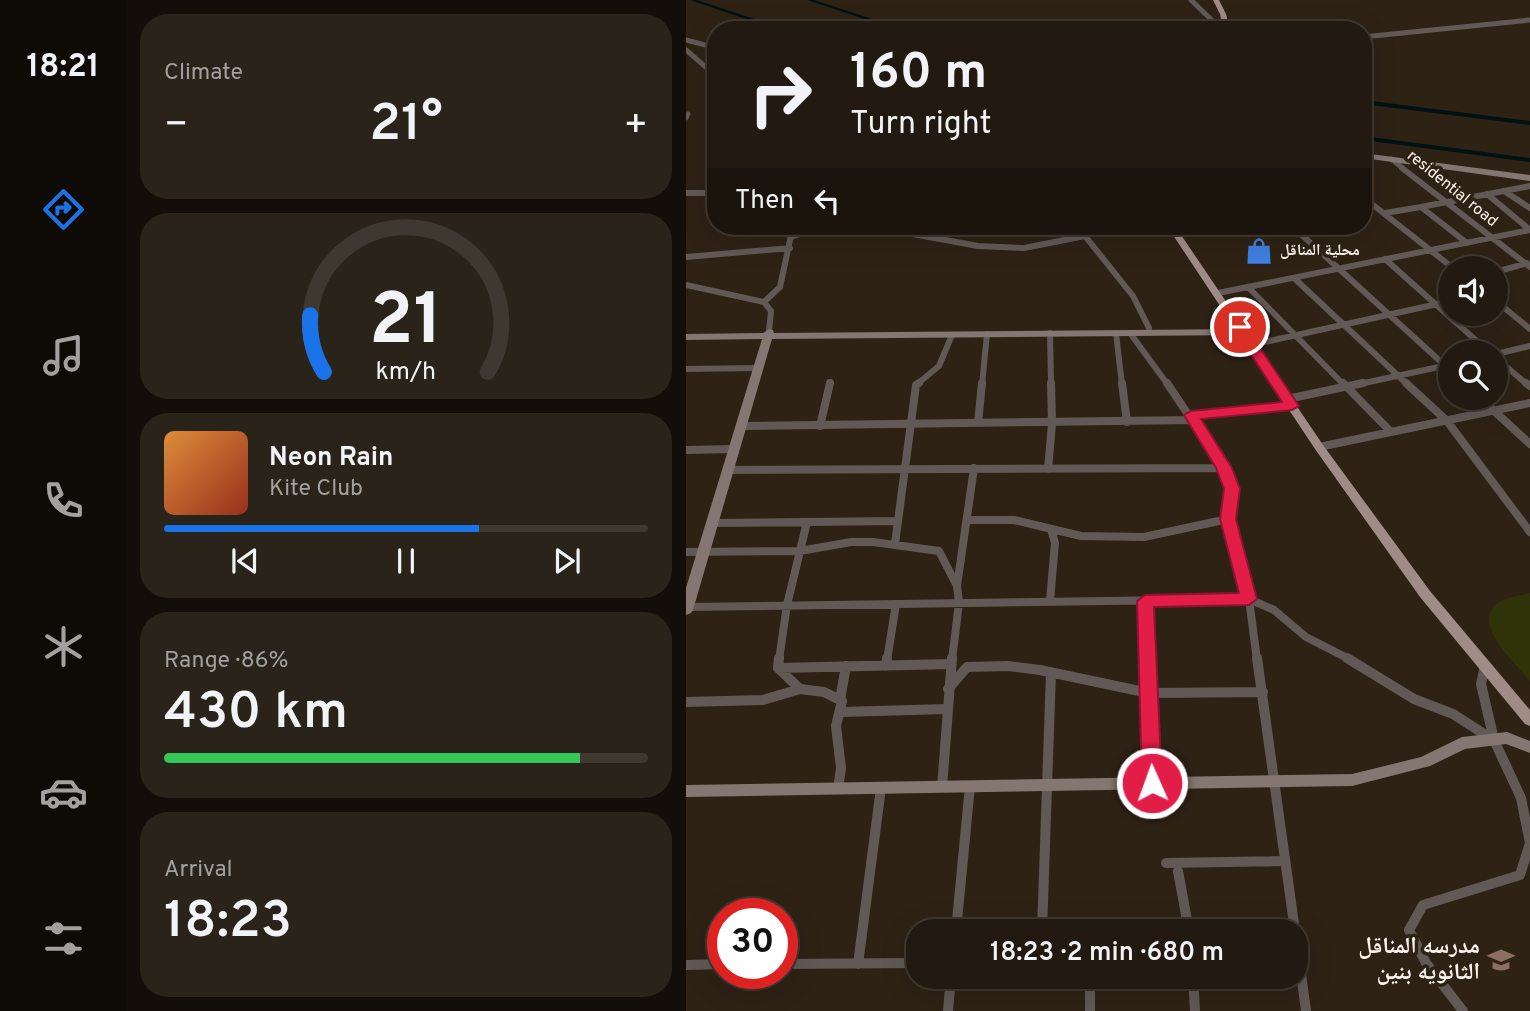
<!DOCTYPE html>
<meta charset="utf-8">
<style>
:root{--surface:#221a10;--page:#2a2319;--text:#f1f3f6;--muted:#a2a19f;--line:#3f3830;--accent:#1a73e8}
body{margin:0;font-family:Overpass,"Noto Naskh Arabic",sans-serif;background:var(--page);color:var(--text);height:100vh;display:flex;flex-direction:column;font-size:26px;white-space:nowrap}
*{box-sizing:border-box;margin:0}
p{font-size:23px;color:var(--muted)}
.icon{flex:none;width:38px;height:38px;fill:none;stroke:currentColor;stroke-width:2;stroke-linecap:round;stroke-linejoin:round}
.map{position:relative;flex:1;overflow:hidden}
.sheet{display:flex;flex-direction:column;gap:14px;padding:14px;background:#130e09;width:560px}
.sheet>*{flex:none}
.banner{position:absolute;left:21px;top:21px;width:665px;height:214px;border-radius:28px;box-shadow:0 7px 28px #0002,0 0 0 2px var(--line);background:#221a10;color:var(--text);overflow:hidden}
.buttons{position:absolute;left:752px;top:256px;display:grid;gap:14px}
.buttons a{display:grid;place-items:center;width:70px;height:70px;border-radius:50%;background:var(--surface);box-shadow:0 7px 28px #0002,0 0 0 2px var(--line);font-size:35px}
.speed{position:absolute;left:21px;top:898px;display:flex;gap:14px;font-size:35px;font-weight:700;text-align:center}
.speed>*{display:grid;place-content:center;width:91px;height:91px;border-radius:50%;background:var(--surface);box-shadow:0 7px 28px #0002,0 0 0 2px var(--line);line-height:1}
.speed .limit{border:10px solid #d22;background:#fff;color:#111}
.pin{position:absolute;display:grid;place-items:center;width:60px;height:60px;color:#fff;margin:-30px;border:4px solid #fff;border-radius:50%;box-shadow:0 2px 7px #0007}
.me{position:absolute;width:77px;margin:-38px;rotate:358deg;stroke-linejoin:round;filter:drop-shadow(0 0 5px #0008)}
.turn{display:flex;align-items:center;gap:24px;height:147px;padding:0 28px;font-size:32px}
.turn .icon{width:91px;height:91px;stroke-width:2.5}
.turn b{display:block;font-size:49px;line-height:60px}
.then{display:flex;align-items:center;height:66px;padding:0 28px;background:#0003;gap:14px;font-size:26px}
.big{font-size:52px;font-weight:600;line-height:1.1}
.sheet .card{flex:1;display:flex;flex-direction:column;justify-content:center;gap:10px;min-width:0;padding:0 24px;border-radius:28px;background:var(--page)}
.sheet .dial{align-items:center;gap:0}
.dial svg{height:182px;overflow:visible;fill:none;stroke:var(--line);stroke-width:7;stroke-linecap:round;text-anchor:middle}
.dial text{fill:var(--text);stroke:none}
.song{display:flex;align-items:center;gap:21px}
.cover{width:84px;height:84px;border-radius:10px;background:linear-gradient(135deg,hsl(30 70% 55%),hsl(10 70% 35%))}
.played{height:7px;border-radius:4px;background:linear-gradient(90deg,var(--accent) 65%,var(--line) 65%)}
.keys{display:flex;justify-content:space-around;direction:ltr}
.heat{display:flex;justify-content:space-between;align-items:center;font-size:38px;direction:ltr}
.charge{height:10px;border-radius:5px;background:linear-gradient(90deg,#34c759 86%,var(--line) 0)}
.trip{position:absolute;left:220px;top:919px;width:402px;height:70px;border-radius:28px;background:var(--surface);box-shadow:0 7px 28px #0002,0 0 0 2px var(--line);font-weight:600;line-height:70px;text-align:center}
main{display:flex;flex:1;min-height:0}
.tabs{display:flex;flex-direction:column;width:126px;justify-content:space-around;align-items:center;background:#0e0a06;color:var(--muted)}
.tabs .icon{width:49px;height:49px}
.tabs .selected{color:var(--accent)}
.tabs b{font-size:32px;color:var(--text)}
.map>svg:first-child{display:block}
</style>
<main>
<nav class="tabs">
<b>18:21</b>
<svg class="icon selected" aria-label="directions" viewBox="0 0 24 24"><path d="M12 3l9 9-9 9-9-9zM9 14v-3h6M13 9l2 2-2 2"/></svg>
<svg class="icon" aria-label="music" viewBox="0 0 24 24"><path d="M9 18V5l10-2v13"/><circle cx="6" cy="18" r="3"/><circle cx="16" cy="16" r="3"/></svg>
<svg class="icon" aria-label="phone" viewBox="0 0 24 24"><path d="M5 4h4l2 5-3 2q2 4 5 5l2-3 5 2v4C11 20 4 13 5 4z"/></svg>
<svg class="icon" aria-label="climate" viewBox="0 0 24 24"><path d="M12 3v18M4 7l16 10M4 17L20 7"/></svg>
<svg class="icon" aria-label="car" viewBox="0 0 24 24"><path d="M5 17H2v-5l4-1 3-4h7l3 4 3 1v5h-3M9 17h6M6 11h13"/><circle cx="7" cy="17" r="2"/><circle cx="17" cy="17" r="2"/></svg>
<svg class="icon" aria-label="filters" viewBox="0 0 24 24"><path d="M4 7h16M4 17h16"/><circle cx="9" cy="7" r="2"/><circle cx="15" cy="17" r="2"/></svg>
</nav>
<section class="sheet">
<div class="card"><p>Climate</p>
<div class="heat"><a>−</a><b class="big">21°</b><a>+</a></div>
</div>
<div class="card dial"><svg viewBox="0 0 100 80">
<path d="M14 69A42 42 0 1 1 86 69"/>
<path d="M14 69A42 42 0 0 1 8 44" stroke="#1a73e8"/>
<text x="50" y="56" font-size="32" font-weight="700">21</text>
<text x="50" y="72" font-size="11">km/h</text>
</svg></div>
<div class="card">
<div class="song"><i class="cover"></i><div><b>Neon Rain</b><p>Kite Club</p></div></div>
<div class="played"></div>
<div class="keys"><svg class="icon" aria-label="previous" viewBox="0 0 24 24"><path d="M18 5L8 12l10 7zM5 5v14"/></svg><svg class="icon" aria-label="pause" viewBox="0 0 24 24"><path d="M8 5v14M16 5v14"/></svg><svg class="icon" aria-label="next" viewBox="0 0 24 24"><path d="M6 5l10 7-10 7zM19 5v14"/></svg></div>
</div>
<div class="card"><p>Range · 86%</p><b class="big">430 km</b><div class="charge"></div></div>
<div class="card"><p>Arrival</p><b class="big">18:23</b></div>
</section>
<div class="map">
<svg width="844" height="1011" viewBox="0 0 844 1011">
<rect width="100%" height="100%" fill="#2e2215"/>
<path fill="#303207" d="M844 593V681C831 665 783 622 812 603 820 597 834 596 844 593Z"/>
<g fill="none" stroke-linecap="round" stroke-linejoin="round">
<path fill="#021113" fill-rule="evenodd" d="M4 0H11L101 30H93Z
M121 0H128L220 30H212Z
M677 100 844 121V125L677 104Z
M677 136 844 158V162L677 140Z"/>
<path stroke="#625956" stroke-width="5" d="M505 0 536 30
M677 37 844 20
M0 40 30 48
M0 50 30 76
M0 118 2 114
M705 159 718 169"/>
<path stroke="#625956" stroke-width="6" d="M716 168 844 267
M818 191 844 208
M0 193H30
M801 194 844 230
M677 197 767 268
M699 213 735 207
M136 226H149
M183 226 292 246 338 248 399 236
M391 226 447 296 463 328
M606 226 765 371
M105 237 137 226
M781 243 735 207 844 186
M0 257 104 248
M699 259 803 352
M810 272 841 263
M608 278 722 385
M0 285 78 302
M562 287 658 385
M532 293 844 230
M810 301 844 329
M83 331 85 311 78 302 94 287 107 226
M364 333 365 385
M430 333 436 385
M444 333 482 385
M565 345 765 301
M810 354 844 346
M810 358 842 385
M0 369 71 368
M230 385 253 366 266 335
M296 385 301 334
M669 385 762 365"/>
<path stroke="#625956" stroke-width="8" d="M436 383 441 422
M481 383 538 468 546 489 542 519 563 599 571 660
M657 383 705 432
M720 383 761 421 844 532
M840 383 844 386
M793 397 844 444
M601 399 677 383
M505 415 606 406
M292 423 296 383
M54 426 508 420
M134 426 144 383
M633 447 844 403
M0 450 48 449
M362 469 366 424 365 383
M41 470 538 468
M282 520H328L395 536 458 537 542 519
M26 523 209 521
M209 544 230 385 233 383
M0 552 114 551 165 542H187L253 551 271 586
M364 601 369 543 365 529
M459 601 461 660
M1 607 563 599 588 610 620 637 665 660
M93 660 101 605 121 522
M201 660 210 604
M266 660 273 603 271 586 288 468"/>
<path stroke="#625956" stroke-width="10" d="M93 658 92 668 114 689 138 692 156 701 150 726 155 768 152 789
M461 658 466 783
M571 658 609 931
M661 658 728 699 767 714 806 739
M200 666 201 658
M92 668 265 664
M262 689 281 667 322 666 354 670 463 693 577 692
M154 700 160 666
M0 702 77 700 114 689
M155 712 261 709
M256 787 266 658
M480 863 599 861
M492 871 503 931
M270 931 284 786
M356 931 365 672
M611 944 620 1011
M96 964 233 963
M172 964 195 788
M0 965 37 964
M404 976V1011
M507 976 509 1011
M262 1011 265 976
M777 1011 740 963 723 930 737 905 834 875 844 843 835 798 808 740 795 684 799 666"/>
<path fill="#847671" fill-rule="evenodd" d="M677 153 844 175V181L677 158Z
M83 329 87 330 88 333 557 329 562 332 557 335 86 339 7 610 5 613 0 615V588L76 339 0 340V334L77 333Z
M821 732 844 741V753L820 744 779 749 744 766 666 786 0 797V785L666 774 735 757 776 737Z"/>
<path fill="#9f8c86" fill-rule="evenodd" d="M527 0H533L540 14 544 30H537L534 14Z
M481 226H489L637 445 744 591 844 710V726L839 724 734 597 629 449Z"/>
</g>
<path fill="#e11d48" stroke="#92132f" stroke-width="2" d="M554 323 558 324 613 406 606 410 515 419 546 468 554 489 550 519 571 599 563 605 468 607 476 783 473 789 466 791 459 789 456 783 451 601 459 595 553 593 534 519 538 489 530 468 498 415 505 411 596 402 547 327Z"/>
<defs>
<symbol id="shop-bare" viewBox="-9 -9 18 18"><path d="M-5-2.5h2.3a2.7 3.5 0 0 1 5.4 0H5L5.5 6h-11ZM-1.5-2.5h3a1.5 2.3 0 0 0-3 0Z" fill="#3f7fe0" stroke="#2e2215" stroke-width="2.5" paint-order="stroke"/></symbol>
<symbol id="school-bare" viewBox="-9 -9 18 18"><path d="M0-5L7-2L0 1L-7-2ZM-4 1L0 2.5L4 1V4Q0 6-4 4Z" fill="#8d6e63" stroke="#2e2215" stroke-width="2.5" paint-order="stroke"/></symbol>
</defs>
<g fill-rule="evenodd">
<use href="#shop-bare" x="554" y="232" width="38" height="38"/>
<use href="#school-bare" x="796" y="941" width="38" height="38"/>
</g>
<g text-anchor="middle" dominant-baseline="central" stroke-width="7" stroke-linejoin="round" paint-order="stroke">
<g font-size="16" fill="#fbf3eb" stroke="#2e2215">
<text transform="translate(766 189) rotate(39)">residential road</text>
</g>
<g font-size="16" font-weight="bold" fill="#fbf3eb" stroke="#2e2215" text-anchor="start">
<text x="594" y="251">محلية المناقل</text>
</g>
<g font-size="23" font-weight="bold" fill="#fbf3eb" stroke="#2e2215" text-anchor="end">
<text x="794" y="947">مدرسه المناقل<tspan x="794" dy="26">الثانويه بنين</tspan></text>
</g>
</g>
</svg>
<div class="buttons">
<a><svg class="icon" aria-label="sound" viewBox="0 0 24 24"><path d="M4 9h4l5-4v14l-5-4H4zM17 9q2 3 0 6"/></svg></a>
<a><svg class="icon" aria-label="search" viewBox="0 0 24 24"><circle cx="10" cy="10" r="6"/><path d="M15 15l6 6"/></svg></a>
</div>
<div class="speed"><div class="limit">30</div></div>
<div class="pin" style="left:554px;top:327px;background:#d93025"><svg class="icon" aria-label="arrive" viewBox="0 0 24 24"><path d="M6 21V4h12l-3 4 3 4H6"/></svg></div>
<svg class="me" style="left:466px;top:783px" viewBox="-20 -20 40 40"><circle r="17" fill="#e11d48" stroke="#fff" stroke-width="3"/><path d="M0-11L8 9 0 5-8 9z" fill="#fff"/></svg>
<div class="trip">18:23 · 2 min · 680 m</div>
<div class="banner">
<div class="turn"><svg class="icon" aria-label="right" viewBox="0 0 24 24"><path d="M7 20v-9h11M14 6l5 5-5 5"/></svg><div><b>160 m</b>Turn right</div></div>
<div class="then">Then<svg class="icon" aria-label="left" viewBox="0 0 24 24"><path d="M17 20v-9H6M10 6l-5 5 5 5"/></svg></div>
</div>
</div>
</main>
